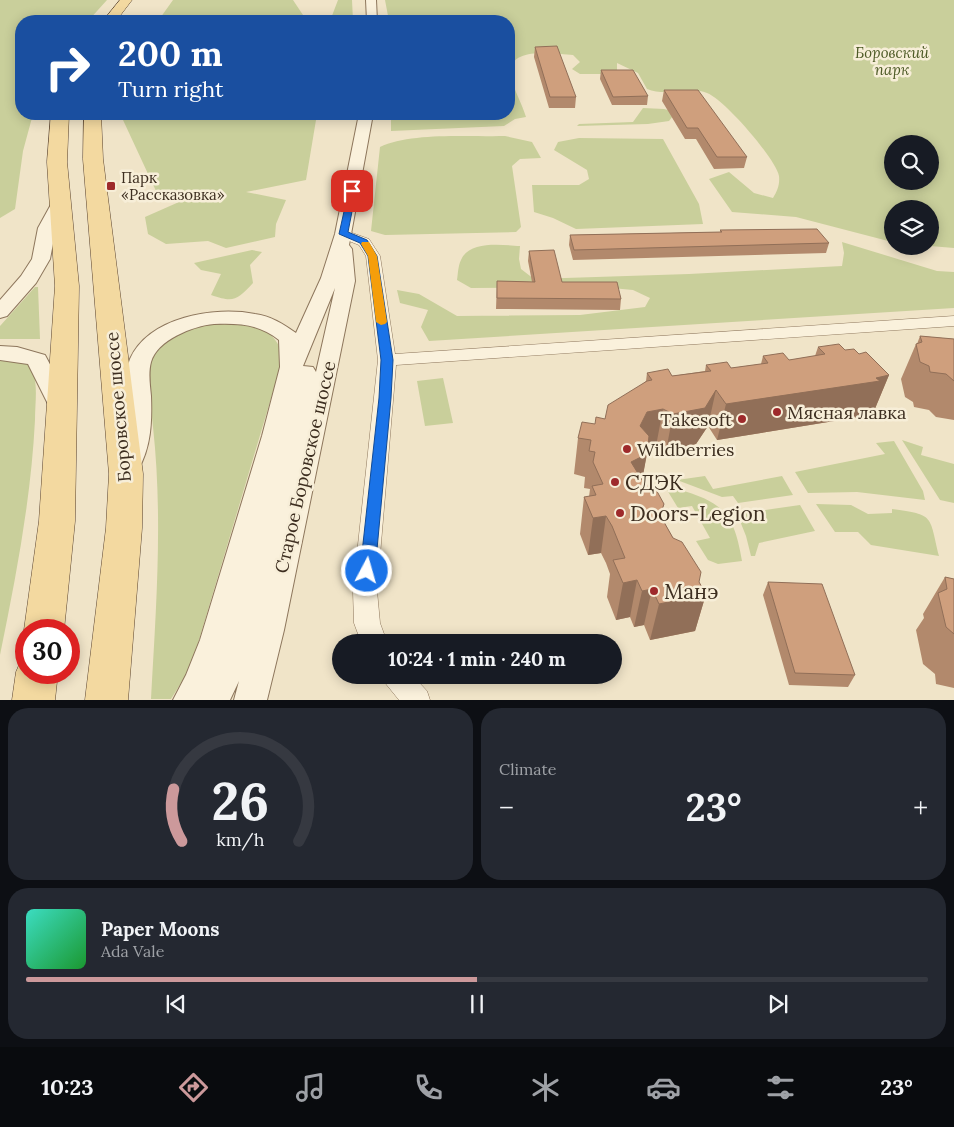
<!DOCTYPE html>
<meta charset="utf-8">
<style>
:root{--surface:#171b24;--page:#242831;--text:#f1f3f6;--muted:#9ea1a6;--line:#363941;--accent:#cc999b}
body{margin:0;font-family:Lora,serif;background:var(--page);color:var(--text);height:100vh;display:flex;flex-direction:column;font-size:19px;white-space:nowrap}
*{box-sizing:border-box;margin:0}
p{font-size:16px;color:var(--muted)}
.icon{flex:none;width:28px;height:28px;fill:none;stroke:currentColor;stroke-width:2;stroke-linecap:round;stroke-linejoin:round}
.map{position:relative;height:700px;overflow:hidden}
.panel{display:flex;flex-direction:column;gap:8px;padding:8px;background:#0d0f14;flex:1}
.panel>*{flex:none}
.hud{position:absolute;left:15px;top:15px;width:500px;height:105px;border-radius:20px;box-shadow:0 2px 12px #0003;background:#1a4fa0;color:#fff;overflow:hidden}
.buttons{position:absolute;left:884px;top:135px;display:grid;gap:10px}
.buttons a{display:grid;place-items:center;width:55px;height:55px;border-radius:50%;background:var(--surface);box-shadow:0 2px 12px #0003;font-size:25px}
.speed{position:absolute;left:15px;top:619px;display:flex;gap:10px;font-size:25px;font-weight:700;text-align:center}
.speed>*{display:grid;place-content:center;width:65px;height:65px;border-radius:50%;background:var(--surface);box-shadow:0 2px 12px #0003;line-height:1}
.speed .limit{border:8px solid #d22;background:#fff;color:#111}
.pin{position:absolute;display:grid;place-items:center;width:42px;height:42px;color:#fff;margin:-21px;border-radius:10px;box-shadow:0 2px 8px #0006}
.me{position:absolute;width:55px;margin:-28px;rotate:6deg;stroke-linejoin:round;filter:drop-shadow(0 0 4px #0008)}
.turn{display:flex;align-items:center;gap:18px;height:105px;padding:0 20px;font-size:22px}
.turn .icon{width:65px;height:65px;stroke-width:2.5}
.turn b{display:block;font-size:35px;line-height:42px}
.big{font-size:38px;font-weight:700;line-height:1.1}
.panel .tile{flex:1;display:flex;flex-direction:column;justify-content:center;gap:8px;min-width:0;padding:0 18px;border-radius:20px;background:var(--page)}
.panel .dial{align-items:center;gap:0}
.dial svg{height:130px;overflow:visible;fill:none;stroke:var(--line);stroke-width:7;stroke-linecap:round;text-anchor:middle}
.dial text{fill:var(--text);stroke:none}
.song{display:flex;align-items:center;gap:15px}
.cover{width:60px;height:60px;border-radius:8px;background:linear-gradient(135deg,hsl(170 70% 55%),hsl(130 70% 35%))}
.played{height:5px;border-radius:2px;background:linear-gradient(90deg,var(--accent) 50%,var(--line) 50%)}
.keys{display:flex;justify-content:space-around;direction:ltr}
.heat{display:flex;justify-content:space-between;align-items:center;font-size:28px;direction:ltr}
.panel .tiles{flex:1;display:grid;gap:8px;grid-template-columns:1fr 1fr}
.tile:last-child{grid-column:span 2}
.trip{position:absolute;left:332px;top:634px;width:290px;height:50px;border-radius:25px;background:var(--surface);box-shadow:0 2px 12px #0003;font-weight:700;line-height:50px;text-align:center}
.menu{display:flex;height:80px;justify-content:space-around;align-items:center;background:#090b0e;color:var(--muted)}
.menu .icon{width:35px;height:35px}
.menu .on{color:var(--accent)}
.menu b{font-size:22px;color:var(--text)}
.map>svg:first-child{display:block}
</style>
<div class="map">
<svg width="954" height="700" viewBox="0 0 954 700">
<rect width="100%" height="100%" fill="#f0e4c8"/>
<path fill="#c9cf9b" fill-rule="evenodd" d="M0 0H107L88 21H21V114H33L23 151 15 209 0 218Z
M173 0H293L307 21H158Z
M338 0H352L353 21H330Z
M385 0H954V248L930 246V209H892V242L796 217 732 212 709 179 729 172 754 193 773 198C777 191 780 185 779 176 776 159 724 99 707 93 690 86 667 97 647 89L638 73 617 63V74H580L572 69 580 62 573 55C555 54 505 45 511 77 514 90 522 104 526 117L515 119 504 126 391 131V114H509V21H389ZM892 144H930V181H892Z
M643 108 664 109 676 112 669 121 648 124 577 126 579 124 633 122Z
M126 114H317L306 180 246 192 286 200 276 224 275 237 226 248 208 241 166 244 148 234 145 217 179 202 156 191 123 120Z
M505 136 532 142 541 158 520 159 512 166 521 227 516 232 385 235 371 231 380 147C410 132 471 137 505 136Z
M579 138 663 139 699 204 703 224 576 229 553 218 534 212 532 185H579L589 179 587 170 554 150 558 142Z
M842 242 937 271 954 272V308L429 341 421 327 428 310 400 303 397 290 419 294 457 316 580 315 645 307 650 298 633 290 601 287 471 288 457 280C458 274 458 266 461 260 469 240 502 245 520 246L519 259 521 269 534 279 689 274 842 266 844 253Z
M252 250 262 252 250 265 253 283C237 300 234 303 211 295L221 274 201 270 194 263Z
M35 287H38L40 339H0V326Z
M218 323C248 322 276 325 283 358L191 667 171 699H151C156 609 163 518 153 427 152 410 143 376 151 360 163 336 194 327 218 323Z
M0 357 30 364C39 382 35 400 35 420 31 499 16 577 0 655Z
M443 378 453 423 425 426 417 381Z
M902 440 923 447 921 455 954 464V503L940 500Z
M894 441 923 491 925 500 857 492 808 493 795 472 885 454 876 443Z
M705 476 713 489 782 476 793 495 738 503 733 496 722 497 677 480Z
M677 489C723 502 734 513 742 561L718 564 708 560 696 541 710 538 692 506 678 508 667 490Z
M816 504 851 505 868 514 892 513V509C935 515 929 515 939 556L871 545 858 532H835Z
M800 505 815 531 759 543 755 556H751L746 536 738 516H746L744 513Z"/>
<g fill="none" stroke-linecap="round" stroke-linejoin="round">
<defs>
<path id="minor" d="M344 230 369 239 380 256 395 354 954 316V326L396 365 377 591 380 623 387 642H361L354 623 353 591 378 360 366 256 359 245 339 237 337 234 339 231Z
M382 675H412L427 691 430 700H399L386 684Z"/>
<path id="tertiary" d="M366 0H376L377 21H367Z
M359 114H373L349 245 352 249 355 281 284 630 267 700H234L239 681 230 700H173L186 675 200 640 262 436 280 367 279 340C259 324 239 323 214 324 193 326 157 340 151 362 148 373 150 385 151 396 152 423 151 447 138 470L129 473 120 470 116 464C122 451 127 438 128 424 129 404 122 378 130 359 149 317 214 306 255 314 271 316 283 324 296 333L321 278 335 234ZM335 288 316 372 313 367 303 366Z
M60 197 68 202 56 228 50 259 36 283 7 316 0 318V300L21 276 32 259 38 228 54 199Z
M0 346 17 347 45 355 73 408 69 414 61 416 53 414 28 364 0 360Z"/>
<path id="primary" d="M120 0H132L116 21H103Z
M51 114H69L67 162 79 286 75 521 64 630H26V635L24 630 39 521 55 286 47 162Z
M84 114H101L103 159 143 474 142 528 128 700H85L106 528 109 474 83 159Z
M26 657V672H58L55 700H12L16 672 22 658Z"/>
</defs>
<use href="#minor" stroke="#8d765c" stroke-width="1"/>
<use href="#tertiary" stroke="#8d765c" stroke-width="2"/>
<use href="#primary" stroke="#5b4430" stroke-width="1"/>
<use href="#minor" fill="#faf1dc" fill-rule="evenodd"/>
<use href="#tertiary" fill="#faf1dc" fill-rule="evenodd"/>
<use href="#primary" fill="#f3d9a0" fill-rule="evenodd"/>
</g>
<path fill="#b2896c" d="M535 47 576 97 575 108H549L534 57Z
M601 70 648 96 647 105H612L600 79Z
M664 90 747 157 744 168 714 169 696 139H685L662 101Z
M720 230 829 243 826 253 573 260 569 245 570 235 720 232Z
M529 251 562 282 621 299 620 310 496 309 497 281 532 282 528 261Z
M920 336 954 339V420L936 417 929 410 914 407 913 402 905 397 901 379 916 344H917Z
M818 347 845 350 859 354 889 375 874 411 867 412 865 416 717 440 708 426 696 444 666 451 656 446 648 447 642 480 664 504 661 517 673 538 706 594 695 631 650 640 644 625 634 627 630 617 616 620 607 597 610 574 606 563 601 553 588 555 580 534 584 497H589L590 489 584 488 585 477 574 474 578 438 595 424 605 419 646 381 647 373 672 376 705 371 706 365 731 368 761 364 763 356 789 360 815 356Z
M945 577 954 579V688L936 684 935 674 923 664 916 630 924 618 923 614Z
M768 582 855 675 848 687 789 685 763 595Z"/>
<path fill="#916f58" d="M889 375 874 411 867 412 865 416 717 440 726 404Z
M716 390 708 426 696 444 666 451 673 414Z
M663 409 656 446 641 448 647 454 640 491 631 462 640 426 647 412Z
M606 516 601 553 588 555 593 518Z
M637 580 630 617 616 620 623 583Z
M652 589 644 625 634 627 642 591Z
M706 594 695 631 650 640 659 604Z"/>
<path fill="#cf9f7d" stroke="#916f58" d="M557 46 576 97H550L535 47Z
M601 70H633L648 96 613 97Z
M664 90H698L747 157H717L698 128H687Z
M817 229 829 243 574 250 570 235 722 232 720 230Z
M554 250 562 282H617L621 299 497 298V281L535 282 529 251Z
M920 336 954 339V381L946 374 930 372 929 366 920 362 916 344 922 342Z
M839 344 845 350 854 349 859 354 866 352 889 375 876 378 880 381 726 404 716 390 705 408 673 414 663 409 647 412 640 426 649 436 647 454 631 462 642 480 653 484 664 504 660 515 673 538 682 542 701 572 699 582 706 594 659 604 652 589 642 591 637 580 623 583 613 560 625 558 612 526 606 516 593 518 584 497 596 495 592 486 603 484 593 462 595 452 589 451 591 440 578 438 582 422 595 424 596 417 605 419 608 405 647 381 652 380 647 373 668 369 672 376 711 371 706 365 727 362 731 368 768 363 763 356 783 353 789 360 825 354 818 347Z
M945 577 954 579V634L946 627 938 593 947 589Z
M768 582 822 584 855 675 795 673Z"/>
<path fill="#1a73e8" stroke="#114b97" d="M349 189 356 191 348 232 367 240 377 256 393 360 391 398 375 571 373 576 367 578 362 576 360 571 379 398 381 360 368 256 360 243 339 234Z"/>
<path fill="#f59e0b" d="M362 242H369L377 256 387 322 385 324 381 325 376 322 368 256 361 244Z"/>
<g fill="#9e2a2b" stroke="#f7eed8" stroke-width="2">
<rect x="106" y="181" width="10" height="10" rx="2.5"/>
<circle cx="777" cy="412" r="5"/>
<circle cx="742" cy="419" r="5"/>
<circle cx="627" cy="449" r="5"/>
<circle cx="615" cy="482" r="5"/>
<circle cx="620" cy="513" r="5"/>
<circle cx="654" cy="591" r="5"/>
</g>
<g text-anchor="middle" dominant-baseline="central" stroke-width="5" stroke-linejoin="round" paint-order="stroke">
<g font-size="15" font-style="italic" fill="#4d5a26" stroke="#f7eed8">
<text x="892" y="52">Боровский<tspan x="892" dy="17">парк</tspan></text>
</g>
<g font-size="15" fill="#3d2e20" stroke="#f7eed8" text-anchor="start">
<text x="121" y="177">Парк<tspan x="121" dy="17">«Рассказовка»</tspan></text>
</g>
<g font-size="18" fill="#3d2e20" stroke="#f7eed8">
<text transform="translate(118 407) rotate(-95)">Боровское шоссе</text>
<text transform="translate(305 467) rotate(-77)">Старое Боровское шоссе</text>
</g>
<g font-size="18" fill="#3d2e20" stroke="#f7eed8" text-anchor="start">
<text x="787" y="412">Мясная лавка</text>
<text x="732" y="419" text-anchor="end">Takesoft</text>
<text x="637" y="449">Wildberries</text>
</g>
<g font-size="21" fill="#3d2e20" stroke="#f7eed8" text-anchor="start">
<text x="625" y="482">СДЭК</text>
<text x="630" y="513">Doors-Legion</text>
<text x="664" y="591">Манэ</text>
</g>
</g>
</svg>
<div class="buttons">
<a><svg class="icon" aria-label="search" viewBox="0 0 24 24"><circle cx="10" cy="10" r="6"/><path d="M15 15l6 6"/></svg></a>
<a><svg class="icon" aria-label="layers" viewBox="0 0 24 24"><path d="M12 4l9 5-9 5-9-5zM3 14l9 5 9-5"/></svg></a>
</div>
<div class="speed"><div class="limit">30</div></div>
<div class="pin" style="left:352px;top:191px;background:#d93025"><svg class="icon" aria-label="arrive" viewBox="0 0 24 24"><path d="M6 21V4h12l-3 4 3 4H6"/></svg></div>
<svg class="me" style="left:367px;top:571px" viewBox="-20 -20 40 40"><circle r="17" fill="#1a73e8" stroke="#fff" stroke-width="3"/><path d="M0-11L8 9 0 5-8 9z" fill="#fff"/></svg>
<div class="trip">10:24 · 1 min · 240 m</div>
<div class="hud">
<div class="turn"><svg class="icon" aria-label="right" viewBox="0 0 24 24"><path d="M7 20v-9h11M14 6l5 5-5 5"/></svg><div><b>200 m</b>Turn right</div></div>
</div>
</div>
<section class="panel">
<div class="tiles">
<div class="tile dial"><svg viewBox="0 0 100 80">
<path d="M14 69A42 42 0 1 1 86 69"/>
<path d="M14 69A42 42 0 0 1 9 37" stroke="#cc999b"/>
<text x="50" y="56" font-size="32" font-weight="700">26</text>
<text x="50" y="72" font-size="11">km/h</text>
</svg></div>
<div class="tile"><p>Climate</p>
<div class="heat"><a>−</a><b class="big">23°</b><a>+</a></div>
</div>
<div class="tile">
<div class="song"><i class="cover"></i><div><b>Paper Moons</b><p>Ada Vale</p></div></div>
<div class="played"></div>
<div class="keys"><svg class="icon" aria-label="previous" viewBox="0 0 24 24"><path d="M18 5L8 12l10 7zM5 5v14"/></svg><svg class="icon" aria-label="pause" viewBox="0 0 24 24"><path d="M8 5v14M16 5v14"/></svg><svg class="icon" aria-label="next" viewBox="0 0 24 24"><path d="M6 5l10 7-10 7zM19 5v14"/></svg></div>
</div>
</div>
</section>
<nav class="menu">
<b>10:23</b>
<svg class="icon on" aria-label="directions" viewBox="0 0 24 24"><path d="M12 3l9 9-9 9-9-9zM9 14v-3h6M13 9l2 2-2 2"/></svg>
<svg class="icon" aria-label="music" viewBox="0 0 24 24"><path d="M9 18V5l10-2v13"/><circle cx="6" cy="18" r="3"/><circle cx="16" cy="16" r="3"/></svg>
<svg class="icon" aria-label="phone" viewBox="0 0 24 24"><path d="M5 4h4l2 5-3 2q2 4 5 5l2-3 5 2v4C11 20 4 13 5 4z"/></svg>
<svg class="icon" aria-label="climate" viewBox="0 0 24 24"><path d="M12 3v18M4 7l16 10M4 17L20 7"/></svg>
<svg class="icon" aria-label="car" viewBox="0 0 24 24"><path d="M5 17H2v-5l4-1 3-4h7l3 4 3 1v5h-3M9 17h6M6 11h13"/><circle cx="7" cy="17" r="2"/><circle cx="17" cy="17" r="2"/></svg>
<svg class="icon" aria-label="filters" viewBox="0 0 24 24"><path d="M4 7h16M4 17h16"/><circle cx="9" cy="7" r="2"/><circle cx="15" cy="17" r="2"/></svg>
<b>23°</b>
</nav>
